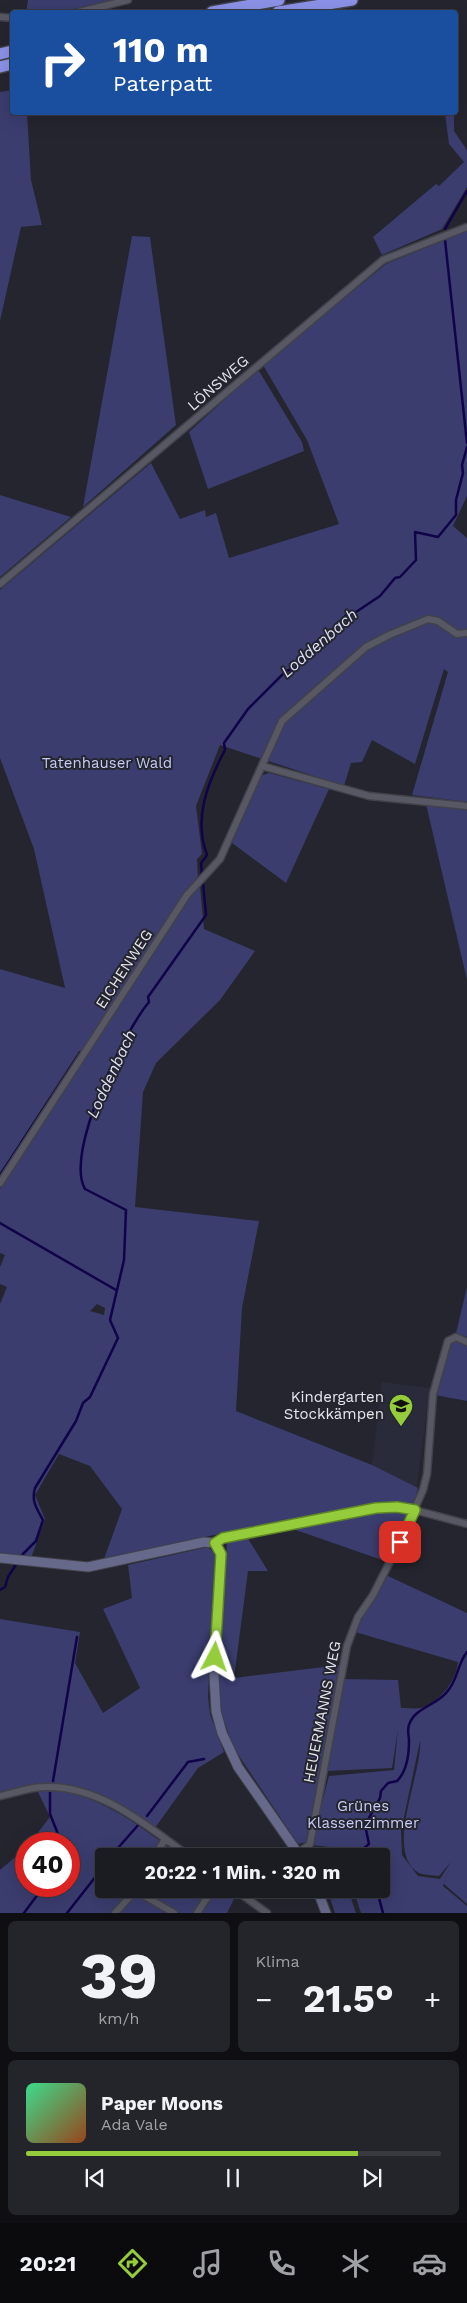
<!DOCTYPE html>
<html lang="de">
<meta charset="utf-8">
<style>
:root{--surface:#1b1c22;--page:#24252a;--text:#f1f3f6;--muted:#a0a1a5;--line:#393a40;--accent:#94cc3c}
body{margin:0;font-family:"Work Sans",sans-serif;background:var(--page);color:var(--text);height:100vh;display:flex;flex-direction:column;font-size:19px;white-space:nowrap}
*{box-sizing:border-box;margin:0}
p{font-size:16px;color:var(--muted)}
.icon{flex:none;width:28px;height:28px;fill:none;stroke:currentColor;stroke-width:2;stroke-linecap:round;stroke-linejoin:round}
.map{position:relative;height:1913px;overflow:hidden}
.side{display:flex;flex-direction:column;gap:8px;padding:8px;background:#0f0f13;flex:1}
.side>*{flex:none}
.top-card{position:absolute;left:10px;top:10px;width:448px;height:105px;border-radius:5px;box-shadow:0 5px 20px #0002,0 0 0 1px var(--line);background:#1a4fa0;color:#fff;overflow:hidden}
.speed{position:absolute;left:15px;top:1832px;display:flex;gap:10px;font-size:25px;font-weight:700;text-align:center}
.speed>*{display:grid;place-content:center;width:65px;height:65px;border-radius:50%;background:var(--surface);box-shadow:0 5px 20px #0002,0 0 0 1px var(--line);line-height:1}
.speed .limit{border:8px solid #d22;background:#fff;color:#111}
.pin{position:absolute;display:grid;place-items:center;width:42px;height:42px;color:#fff;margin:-21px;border-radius:10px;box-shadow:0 2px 8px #0006}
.me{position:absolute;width:55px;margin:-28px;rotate:4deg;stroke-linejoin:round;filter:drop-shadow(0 0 4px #0008)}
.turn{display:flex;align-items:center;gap:18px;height:105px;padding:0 20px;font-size:22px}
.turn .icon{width:65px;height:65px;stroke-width:2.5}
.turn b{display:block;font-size:35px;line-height:42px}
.big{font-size:38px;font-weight:700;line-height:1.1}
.side .tile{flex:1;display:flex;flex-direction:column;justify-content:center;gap:8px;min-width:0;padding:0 18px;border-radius:8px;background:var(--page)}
.side .dial{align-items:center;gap:0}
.dial b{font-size:65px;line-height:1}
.song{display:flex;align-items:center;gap:15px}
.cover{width:60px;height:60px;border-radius:8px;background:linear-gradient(135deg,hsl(150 70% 55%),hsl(20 70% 35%))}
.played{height:5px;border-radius:2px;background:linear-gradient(90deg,var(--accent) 80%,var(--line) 80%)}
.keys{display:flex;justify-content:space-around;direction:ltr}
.heat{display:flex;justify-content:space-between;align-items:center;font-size:28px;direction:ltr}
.side .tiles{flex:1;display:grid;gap:8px;grid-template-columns:1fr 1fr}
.tile:last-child{grid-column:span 2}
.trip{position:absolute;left:95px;top:1848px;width:295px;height:50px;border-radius:5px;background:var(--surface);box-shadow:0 5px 20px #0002,0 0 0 1px var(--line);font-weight:700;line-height:50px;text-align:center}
.tabs{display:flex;height:80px;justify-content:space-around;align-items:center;background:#0b0b0e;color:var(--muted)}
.tabs .icon{width:35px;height:35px}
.tabs .active{color:var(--accent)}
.tabs b{font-size:22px;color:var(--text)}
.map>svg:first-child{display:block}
</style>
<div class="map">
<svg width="467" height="1913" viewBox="0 0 467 1913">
<rect width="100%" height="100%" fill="#24252e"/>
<path fill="#292b3a" d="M382 1382 430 1388 415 1500 370 1479Z"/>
<path fill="#3a3d6e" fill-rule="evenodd" d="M28 0H113L65 11 26 12Z
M457 10 455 90V12H427Z
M12 90V112L27 113 31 180 42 225 21 227 0 321V92Z
M445 113H454V131L467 150V187L442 229 382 255 373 237 436 184 439 186 464 162 449 144Z
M467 231V496L453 526 467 538V802L412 795 448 672 444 669 415 764 372 740 362 762 351 763 344 786 220 745 196 806 202 854 197 859 198 879 180 899 83 1052 79 1051 20 1142 22 1144 0 1178V969L65 988 34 849 0 758V590L151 463 180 519 205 510 206 517 216 513 229 558 339 524 307 440 263 365 386 264Z
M132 236 150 237 176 425 83 507Z
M259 371 302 442 304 451 208 489 189 432 255 372Z
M0 495 71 517 0 577Z
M269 773 329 789 286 883 232 843 260 776Z
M426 804 467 809V980Z
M200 886 204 929 255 951 220 1000 156 1063 143 1092 135 1207 259 1221 242 1308 236 1411 372 1465 418 1488 414 1503 411 1505 409 1513 385 1561 290 1528 247 1537 268 1571H248L234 1678 340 1665 306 1842 298 1844 233 1747 220 1709 218 1675 227 1542 219 1534 104 1559 122 1509 90 1466 59 1454 35 1495 45 1519 31 1558 0 1554V1304L7 1287 0 1284V1267L5 1255 0 1253V1189L190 898ZM97 1304 105 1308 104 1315 90 1311Z
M467 1287V1337L456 1333Z
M457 1341 467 1345V1401L435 1395 451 1344Z
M208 1547 214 1552 215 1557 208 1696 210 1714 224 1752 198 1768 155 1828C119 1802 80 1782 35 1783L34 1786 0 1794V1619L80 1632 75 1663 103 1713 140 1688 103 1609 132 1598 128 1565Z
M386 1575 467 1613V1904L444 1884 450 1866 443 1886 467 1906V1913H361L353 1889H381V1856H340L330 1847 311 1845 329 1776 394 1770 398 1729 392 1768 326 1771 343 1679 398 1680 401 1708C407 1708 416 1709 421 1708 441 1702 456 1680 458 1662L355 1632ZM420 1741C423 1772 383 1853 419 1873 424 1875 433 1875 439 1876L451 1862 440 1879 418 1876 402 1855 401 1831Z
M56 1789C106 1799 140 1826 180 1856H104V1889H224L235 1897 227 1913H0V1870L26 1848V1886H69V1844H29L50 1817 37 1790Z
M311 1849 329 1851 334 1856H311L309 1852Z
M327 1889H348L356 1913H335Z"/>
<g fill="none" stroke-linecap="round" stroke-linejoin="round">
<path stroke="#110349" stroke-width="2.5" d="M445 229 467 191
M445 240 467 443
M202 876 201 863 207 855C193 818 208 782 225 750L224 743 248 709 286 671 295 668 316 642 323 640 346 615 353 614 380 596 395 578 400 577 416 560 415 532 438 537 456 515V500L463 473 462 465 467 447
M0 1175 81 1052
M0 1223 116 1290
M22 1555 36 1541 43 1520C37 1509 31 1501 35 1488L76 1421 83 1403 90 1397 118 1338 110 1320 124 1260 126 1210 85 1189C64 1153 124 1032 149 1002L148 997 206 915 203 883
M0 1590 5 1587 8 1577 17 1563
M53 1781 77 1637
M50 1793V1814L62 1844
M147 1816 188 1762 204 1759
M111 1856 139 1824
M361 1856 363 1849 369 1844 365 1825 380 1798 381 1791 388 1783 397 1781C407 1771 409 1754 409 1741 409 1736 407 1730 409 1725 414 1708 435 1706 446 1693 458 1681 457 1664 467 1652
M381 1877 386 1882 379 1898 383 1913
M24 1913 44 1886
M67 1913 104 1866"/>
<defs>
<path id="street" d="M79 12 128 0
M0 17 12 18
M0 584 383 260 467 227
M262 766 369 796 467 806
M0 1183 187 895 220 859 282 721 366 647 389 635 428 619 438 621 457 634 467 633
M215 1543 223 1538 376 1508H407L467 1524
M0 1796C15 1793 30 1787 45 1787 100 1785 147 1826 189 1856
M298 1853 310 1844 347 1646 358 1617 373 1595 400 1542 423 1490 427 1474 433 1394 448 1341 456 1337 467 1342
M155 1856 165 1839
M234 1889 267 1913
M136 1891 174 1913
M115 1913 137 1889
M197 1913 207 1898"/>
<path id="secondary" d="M0 1558 88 1567 204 1542 215 1543 221 1554 214 1675 216 1711 222 1733 238 1767 300 1856
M317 1889 326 1913"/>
<path id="highway" d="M212 12 279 0
M278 12 352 0
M0 54 12 51
M0 67 12 64"/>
</defs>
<use href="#street" stroke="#41424a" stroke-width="9"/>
<use href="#secondary" stroke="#41424a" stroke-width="11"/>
<use href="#highway" stroke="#41424a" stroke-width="14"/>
<use href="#street" stroke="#575863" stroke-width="6"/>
<use href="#secondary" stroke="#67698b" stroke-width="9"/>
<use href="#highway" stroke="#8b92e7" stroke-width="11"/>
</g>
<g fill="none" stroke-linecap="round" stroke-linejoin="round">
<defs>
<path id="route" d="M215 1657 221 1554 215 1543 223 1538 376 1508 397 1507 415 1510 400 1542"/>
</defs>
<use href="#route" stroke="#608527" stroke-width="12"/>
<use href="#route" stroke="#94cc3c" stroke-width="9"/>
</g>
<defs>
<symbol id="school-pin" viewBox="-11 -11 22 30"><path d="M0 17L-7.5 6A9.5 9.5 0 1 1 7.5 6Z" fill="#94cc3c" stroke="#24252e"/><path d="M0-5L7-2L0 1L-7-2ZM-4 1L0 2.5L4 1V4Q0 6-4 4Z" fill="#111"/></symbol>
</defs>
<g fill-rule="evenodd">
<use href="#school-pin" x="387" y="1392" width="28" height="38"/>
</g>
<g text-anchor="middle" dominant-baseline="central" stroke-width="4" stroke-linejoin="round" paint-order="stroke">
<g font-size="15" fill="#e6e7ed" stroke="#24252e">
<text transform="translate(218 383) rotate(-41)">LÖNSWEG</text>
<text transform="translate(124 969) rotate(-57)">EICHENWEG</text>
<text transform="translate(322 1712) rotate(-79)">HEUERMANNS WEG</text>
</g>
<g font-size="15" fill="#c6ccf6" stroke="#24252e">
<text x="107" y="763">Tatenhauser Wald</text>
<text x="363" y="1806">Grünes<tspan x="363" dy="17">Klassenzimmer</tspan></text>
</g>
<g font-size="15" fill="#e6e7ed" stroke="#24252e" text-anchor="end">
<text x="384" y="1397">Kindergarten<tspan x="384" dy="17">Stockkämpen</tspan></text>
</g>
<g font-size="16" font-style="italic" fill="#dee1f7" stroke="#24252e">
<text transform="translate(319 643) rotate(-41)">Loddenbach</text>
<text transform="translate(111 1074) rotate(-65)">Loddenbach</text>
</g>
</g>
</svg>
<div class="speed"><div class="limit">40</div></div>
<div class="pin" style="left:400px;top:1542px;background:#d93025"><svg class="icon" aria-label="arrive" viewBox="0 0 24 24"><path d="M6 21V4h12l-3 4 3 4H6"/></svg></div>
<svg class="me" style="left:215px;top:1657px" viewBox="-20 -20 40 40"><path d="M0-17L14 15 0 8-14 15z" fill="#94cc3c" stroke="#fff" stroke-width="4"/></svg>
<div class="trip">20:22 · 1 Min. · 320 m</div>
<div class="top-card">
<div class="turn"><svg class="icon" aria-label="right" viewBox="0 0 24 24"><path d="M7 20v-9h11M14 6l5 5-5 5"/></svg><div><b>110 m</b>Paterpatt</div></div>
</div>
</div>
<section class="side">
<div class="tiles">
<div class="tile dial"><b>39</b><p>km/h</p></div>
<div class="tile"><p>Klima</p>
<div class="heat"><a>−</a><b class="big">21.5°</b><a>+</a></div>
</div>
<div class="tile">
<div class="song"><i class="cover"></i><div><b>Paper Moons</b><p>Ada Vale</p></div></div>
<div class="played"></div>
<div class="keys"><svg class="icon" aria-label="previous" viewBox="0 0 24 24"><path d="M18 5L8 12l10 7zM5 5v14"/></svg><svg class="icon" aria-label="pause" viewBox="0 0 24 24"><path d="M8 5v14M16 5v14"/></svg><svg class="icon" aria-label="next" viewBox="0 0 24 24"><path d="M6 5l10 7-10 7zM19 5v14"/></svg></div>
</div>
</div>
</section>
<nav class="tabs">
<b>20:21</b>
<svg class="icon active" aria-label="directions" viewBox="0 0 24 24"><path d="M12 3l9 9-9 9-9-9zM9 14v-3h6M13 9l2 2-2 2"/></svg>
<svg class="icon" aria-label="music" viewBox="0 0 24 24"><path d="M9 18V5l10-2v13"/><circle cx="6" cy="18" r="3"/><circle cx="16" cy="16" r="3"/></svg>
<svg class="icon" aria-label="phone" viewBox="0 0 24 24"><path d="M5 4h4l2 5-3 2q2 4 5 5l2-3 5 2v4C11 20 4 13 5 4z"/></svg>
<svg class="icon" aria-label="climate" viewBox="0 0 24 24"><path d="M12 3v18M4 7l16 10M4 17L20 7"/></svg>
<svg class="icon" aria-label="car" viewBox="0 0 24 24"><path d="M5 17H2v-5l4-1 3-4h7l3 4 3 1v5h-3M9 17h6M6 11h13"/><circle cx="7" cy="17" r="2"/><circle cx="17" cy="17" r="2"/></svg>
</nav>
